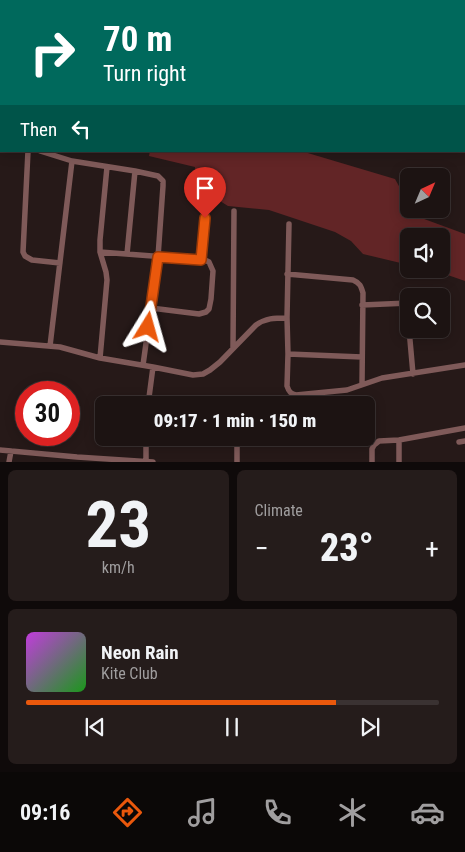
<!DOCTYPE html>
<meta charset="utf-8">
<style>
:root{--surface:#1c1312;--page:#251c1b;--text:#f1f3f6;--muted:#a09e9f;--line:#3a3232;--accent:#ea580c}
body{margin:0;font-family:"Roboto Condensed",sans-serif;background:var(--page);color:var(--text);height:100vh;display:flex;flex-direction:column;font-size:19px;white-space:nowrap}
*{box-sizing:border-box;margin:0}
p{font-size:16px;color:var(--muted)}
.icon{flex:none;width:28px;height:28px;fill:none;stroke:currentColor;stroke-width:2;stroke-linecap:round;stroke-linejoin:round}
.map{position:relative;height:462px;overflow:hidden}
.sheet{display:flex;flex-direction:column;gap:8px;padding:8px;background:#0f0a0a;flex:1}
.sheet>*{flex:none}
.banner{position:absolute;left:0px;top:0px;width:465px;height:152px;box-shadow:0 2px 12px #0003,0 0 0 1px var(--line);background:#00695c;color:#fff;overflow:hidden}
.needle{width:32px;rotate:44deg}
.fabs{position:absolute;left:400px;top:168px;display:grid;gap:10px}
.fabs a{display:grid;place-items:center;width:50px;height:50px;border-radius:8px;background:var(--surface);box-shadow:0 2px 12px #0003,0 0 0 1px var(--line);font-size:25px}
.speed{position:absolute;left:15px;top:381px;display:flex;gap:10px;font-size:25px;font-weight:700;text-align:center}
.speed>*{display:grid;place-content:center;width:65px;height:65px;border-radius:50%;background:var(--surface);box-shadow:0 2px 12px #0003,0 0 0 1px var(--line);line-height:1}
.speed .limit{border:8px solid #d22;background:#fff;color:#111}
.pin{position:absolute;display:grid;place-items:center;width:42px;height:42px;color:#fff;margin:-51px -21px;border-radius:50% 50% 50% 0;rotate:-45deg;box-shadow:0 0 5px #0007}
.pin .icon{rotate:45deg}
.me{position:absolute;width:55px;margin:-28px;rotate:8deg;stroke-linejoin:round;filter:drop-shadow(0 0 4px #0008)}
.turn{display:flex;align-items:center;gap:18px;height:105px;padding:0 20px;font-size:22px}
.turn .icon{width:65px;height:65px;stroke-width:2.5}
.turn b{display:block;font-size:35px;line-height:42px}
.then{display:flex;align-items:center;height:48px;padding:0 20px;background:#0003;gap:10px;font-size:19px}
.big{font-size:38px;font-weight:800;line-height:1.1}
.sheet .widget{flex:1;display:flex;flex-direction:column;justify-content:center;gap:8px;min-width:0;padding:0 18px;border-radius:8px;background:var(--page)}
.sheet .dial{align-items:center;gap:0}
.dial b{font-size:65px;line-height:1}
.song{display:flex;align-items:center;gap:15px}
.cover{width:60px;height:60px;border-radius:8px;background:linear-gradient(135deg,hsl(290 70% 55%),hsl(120 70% 35%))}
.played{height:5px;border-radius:2px;background:linear-gradient(90deg,var(--accent) 75%,var(--line) 75%)}
.keys{display:flex;justify-content:space-around;direction:ltr}
.heat{display:flex;justify-content:space-between;align-items:center;font-size:28px;direction:ltr}
.sheet .tiles{flex:1;display:grid;gap:8px;grid-template-columns:1fr 1fr}
.widget:last-child{grid-column:span 2}
.trip{position:absolute;left:95px;top:396px;width:280px;height:50px;border-radius:8px;background:var(--surface);box-shadow:0 2px 12px #0003,0 0 0 1px var(--line);font-weight:800;line-height:50px;text-align:center}
.menu{display:flex;height:80px;justify-content:space-around;align-items:center;background:#0b0807;color:var(--muted)}
.menu .icon{width:35px;height:35px}
.menu .on{color:var(--accent)}
.menu b{font-size:22px;color:var(--text)}
.map>svg:first-child{display:block}
</style>
<div class="map">
<svg width="465" height="462" viewBox="0 0 465 462">
<rect width="100%" height="100%" fill="#261918"/>
<path fill="#622526" d="M150 151H301L395 179 409 204V209H412L416 216 465 234V281L439 272 425 269H441V236H409V265L363 254 351 241 335 232 269 210 228 206 194 185 195 167 149 156Z"/>
<g fill="none" stroke-linecap="round" stroke-linejoin="round">
<path stroke="#7f5a59" stroke-width="5.5" d="M0 135 1 136
M28 151 23 252 25 256 32 260 60 263
M40 151 72 161
M107 167 100 240V252L205 260 209 262 213 271 211 299 209 309 206 312 199 314 151 308
M127 254 135 171
M201 260 205 217
M287 274 353 280C360 283 361 286 363 293L362 384
M407 303 409 325
M362 305 409 303
M287 318 288 354 287 386C289 392 291 394 296 395L347 390 382 378 465 365
M409 329 413 374
M0 342 60 347 100 358 153 367 193 375 203 374 210 370 220 362 256 325C266 318 274 318 287 318L289 224
M50 346 72 161 135 171 158 176 163 181V186L158 257 143 365
M233 348 234 211
M288 354 362 357
M100 358 107 280 106 272 100 252
M148 405 153 367
M459 442 465 441
M0 450 77 457 153 462
M9 462 11 451
M146 462V438
M237 462V438
M372 462V449L374 445 379 441 399 440 465 428
M399 462V440"/>
</g>
<g fill="none" stroke-linecap="round" stroke-linejoin="round">
<defs>
<path id="route" d="M148 327 158 257 201 260 205 218"/>
</defs>
<use href="#route" stroke="#983908" stroke-width="12"/>
<use href="#route" stroke="#ea580c" stroke-width="9"/>
</g>
</svg>
<div class="fabs">
<a><svg class="needle" viewBox="-14 -14 28 28"><path d="M0-13l5 13h-10z" fill="#e53935"/><path d="M0 13l5-13h-10z" fill="#a09e9f"/></svg></a>
<a><svg class="icon" aria-label="sound" viewBox="0 0 24 24"><path d="M4 9h4l5-4v14l-5-4H4zM17 9q2 3 0 6"/></svg></a>
<a><svg class="icon" aria-label="search" viewBox="0 0 24 24"><circle cx="10" cy="10" r="6"/><path d="M15 15l6 6"/></svg></a>
</div>
<div class="speed"><div class="limit">30</div></div>
<div class="pin" style="left:205px;top:218px;background:#d93025"><svg class="icon" aria-label="arrive" viewBox="0 0 24 24"><path d="M6 21V4h12l-3 4 3 4H6"/></svg></div>
<svg class="me" style="left:148px;top:327px" viewBox="-20 -20 40 40"><path d="M0-17L14 15 0 8-14 15z" fill="#ea580c" stroke="#fff" stroke-width="4"/></svg>
<div class="trip">09:17 · 1 min · 150 m</div>
<div class="banner">
<div class="turn"><svg class="icon" aria-label="right" viewBox="0 0 24 24"><path d="M7 20v-9h11M14 6l5 5-5 5"/></svg><div><b>70 m</b>Turn right</div></div>
<div class="then">Then<svg class="icon" aria-label="left" viewBox="0 0 24 24"><path d="M17 20v-9H6M10 6l-5 5 5 5"/></svg></div>
</div>
</div>
<section class="sheet">
<div class="tiles">
<div class="widget dial"><b>23</b><p>km/h</p></div>
<div class="widget"><p>Climate</p>
<div class="heat"><a>−</a><b class="big">23°</b><a>+</a></div>
</div>
<div class="widget">
<div class="song"><i class="cover"></i><div><b>Neon Rain</b><p>Kite Club</p></div></div>
<div class="played"></div>
<div class="keys"><svg class="icon" aria-label="previous" viewBox="0 0 24 24"><path d="M18 5L8 12l10 7zM5 5v14"/></svg><svg class="icon" aria-label="pause" viewBox="0 0 24 24"><path d="M8 5v14M16 5v14"/></svg><svg class="icon" aria-label="next" viewBox="0 0 24 24"><path d="M6 5l10 7-10 7zM19 5v14"/></svg></div>
</div>
</div>
</section>
<nav class="menu">
<b>09:16</b>
<svg class="icon on" aria-label="directions" viewBox="0 0 24 24"><path d="M12 3l9 9-9 9-9-9zM9 14v-3h6M13 9l2 2-2 2"/></svg>
<svg class="icon" aria-label="music" viewBox="0 0 24 24"><path d="M9 18V5l10-2v13"/><circle cx="6" cy="18" r="3"/><circle cx="16" cy="16" r="3"/></svg>
<svg class="icon" aria-label="phone" viewBox="0 0 24 24"><path d="M5 4h4l2 5-3 2q2 4 5 5l2-3 5 2v4C11 20 4 13 5 4z"/></svg>
<svg class="icon" aria-label="climate" viewBox="0 0 24 24"><path d="M12 3v18M4 7l16 10M4 17L20 7"/></svg>
<svg class="icon" aria-label="car" viewBox="0 0 24 24"><path d="M5 17H2v-5l4-1 3-4h7l3 4 3 1v5h-3M9 17h6M6 11h13"/><circle cx="7" cy="17" r="2"/><circle cx="17" cy="17" r="2"/></svg>
</nav>
